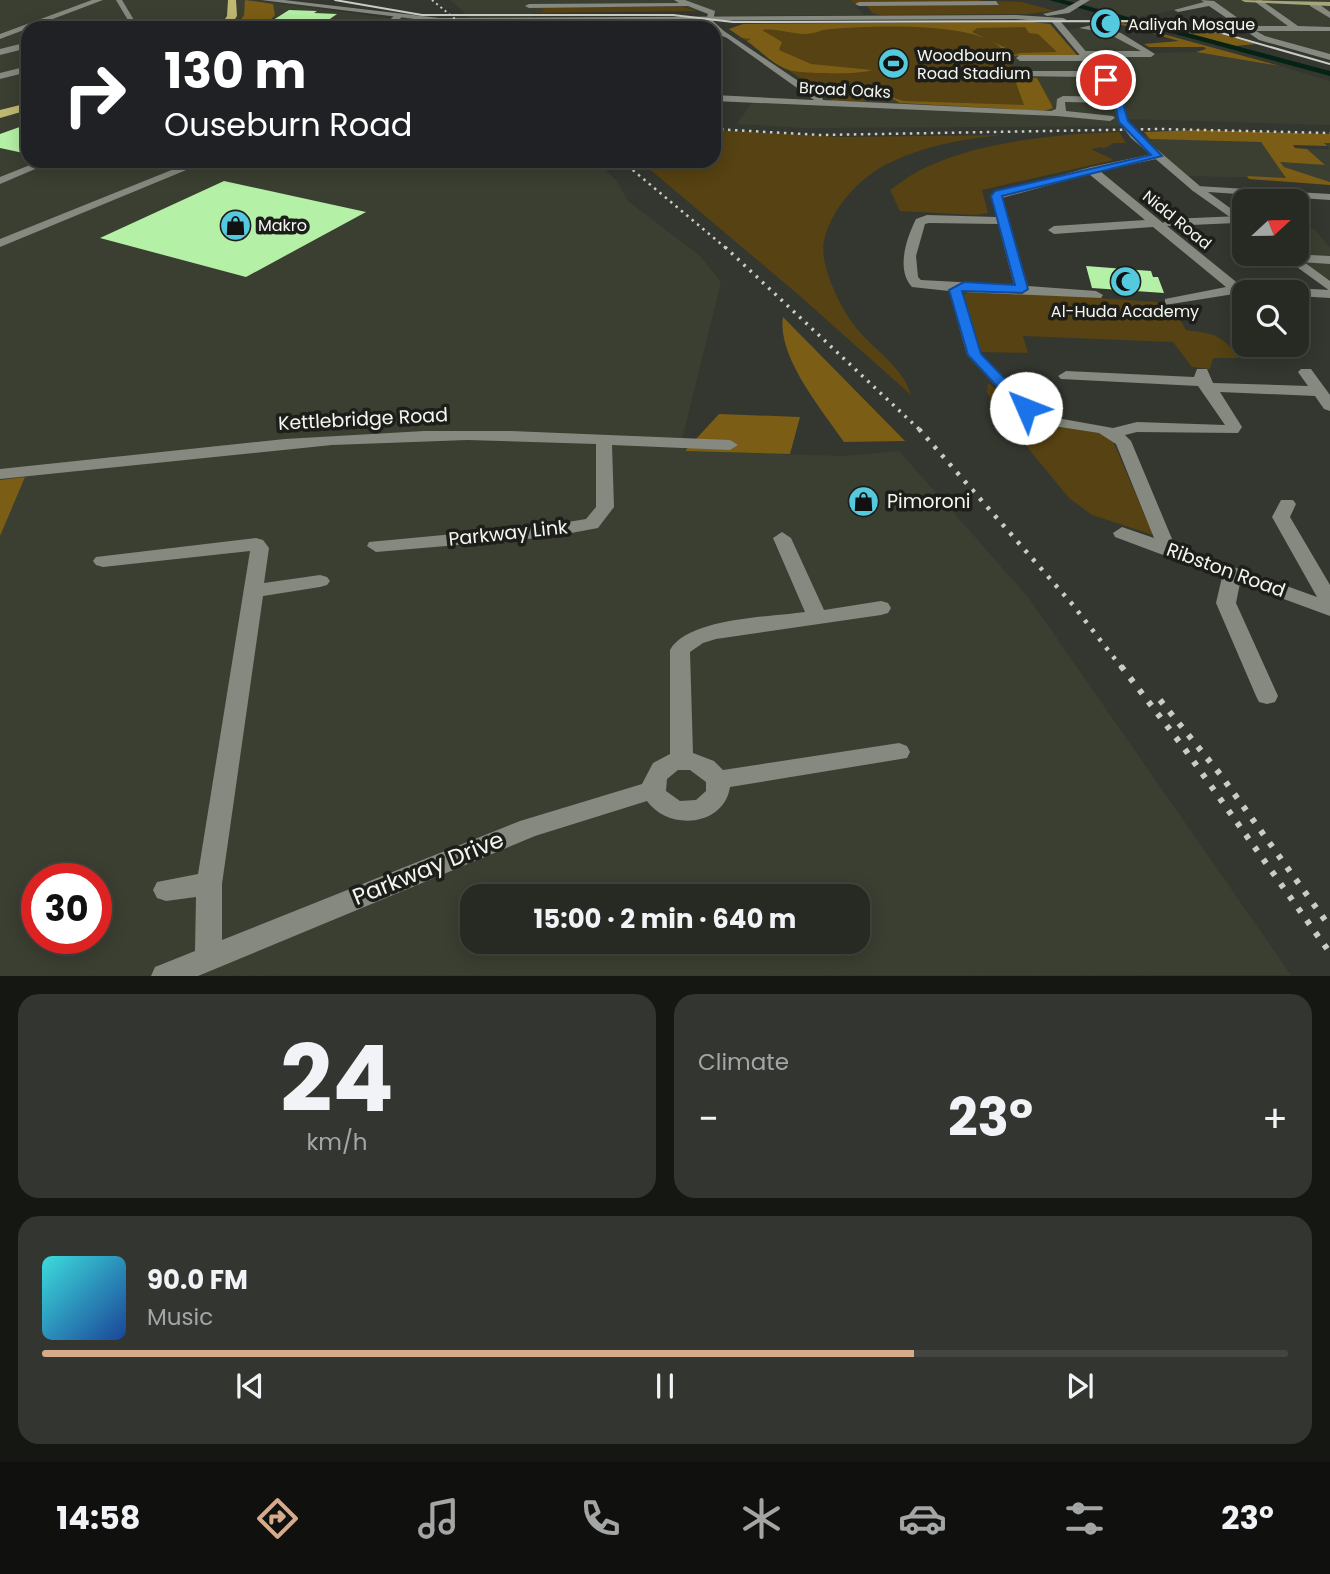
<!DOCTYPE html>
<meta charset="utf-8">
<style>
:root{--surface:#272923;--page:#333530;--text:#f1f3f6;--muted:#a4a6a6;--line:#434541;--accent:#d6ab8b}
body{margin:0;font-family:Poppins,sans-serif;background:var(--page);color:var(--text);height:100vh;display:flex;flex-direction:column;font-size:26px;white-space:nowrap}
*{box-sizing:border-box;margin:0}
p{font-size:23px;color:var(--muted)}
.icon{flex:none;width:38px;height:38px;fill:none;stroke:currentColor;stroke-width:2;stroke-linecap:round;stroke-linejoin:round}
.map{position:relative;height:976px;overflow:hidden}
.panel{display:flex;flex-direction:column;gap:18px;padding:18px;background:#151713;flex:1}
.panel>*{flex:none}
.guide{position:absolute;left:21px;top:21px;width:700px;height:147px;border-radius:21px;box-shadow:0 4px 18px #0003,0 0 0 2px var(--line);background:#202124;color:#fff;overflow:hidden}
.needle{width:46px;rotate:68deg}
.buttons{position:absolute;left:1232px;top:189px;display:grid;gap:14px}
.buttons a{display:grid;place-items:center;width:77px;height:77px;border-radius:14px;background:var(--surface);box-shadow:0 4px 18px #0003,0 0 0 2px var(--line);font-size:35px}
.speed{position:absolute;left:21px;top:863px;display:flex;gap:14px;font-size:35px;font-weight:700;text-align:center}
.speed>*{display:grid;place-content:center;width:91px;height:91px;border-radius:50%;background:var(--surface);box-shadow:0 4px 18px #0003,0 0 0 2px var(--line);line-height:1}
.speed .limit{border:10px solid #d22;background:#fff;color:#111}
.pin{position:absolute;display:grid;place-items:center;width:60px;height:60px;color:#fff;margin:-30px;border:4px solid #fff;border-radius:50%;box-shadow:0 2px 7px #0007}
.me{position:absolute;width:77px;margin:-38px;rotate:314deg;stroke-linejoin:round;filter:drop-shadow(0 0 5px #0008)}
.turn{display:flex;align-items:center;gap:24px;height:147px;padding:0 28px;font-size:32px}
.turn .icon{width:91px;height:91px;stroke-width:2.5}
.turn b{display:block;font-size:49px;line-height:60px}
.big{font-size:52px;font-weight:700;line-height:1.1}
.panel .tile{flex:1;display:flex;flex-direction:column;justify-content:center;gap:10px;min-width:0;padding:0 24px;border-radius:21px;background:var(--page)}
.panel .dial{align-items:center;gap:0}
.dial b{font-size:91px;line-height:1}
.song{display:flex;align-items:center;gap:21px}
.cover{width:84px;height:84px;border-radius:10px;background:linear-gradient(135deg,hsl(180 70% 55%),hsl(220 70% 35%))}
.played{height:7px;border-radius:4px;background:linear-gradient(90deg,var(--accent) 70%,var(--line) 70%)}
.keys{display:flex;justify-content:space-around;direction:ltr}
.heat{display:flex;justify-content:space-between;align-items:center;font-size:38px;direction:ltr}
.panel .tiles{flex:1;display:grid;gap:18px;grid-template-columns:1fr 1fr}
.tile:last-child{grid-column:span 2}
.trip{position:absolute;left:460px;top:884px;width:410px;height:70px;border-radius:21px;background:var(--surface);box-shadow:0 4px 18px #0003,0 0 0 2px var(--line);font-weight:700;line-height:70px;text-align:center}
.tabs{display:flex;height:112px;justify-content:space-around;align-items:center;background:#10100e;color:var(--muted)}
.tabs .icon{width:49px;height:49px}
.tabs .selected{color:var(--accent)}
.tabs b{font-size:32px;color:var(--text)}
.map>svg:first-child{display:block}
</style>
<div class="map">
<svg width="1330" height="976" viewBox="0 0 1330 976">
<rect width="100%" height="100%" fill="#34372f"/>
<path fill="#3b3f31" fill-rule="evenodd" d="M0 0H254L401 20 442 22 450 28H28V161H596L616 180 628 201 700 256 721 282 682 440 685 451 844 456 899 451 1028 597 1291 975 0 976ZM37 878H96V938H37ZM472 896H858V942H472Z
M450 0H851L864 15 719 16 683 7 532 13 534 21 679 20 674 28H481Z
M1086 0H1330V57L1273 42 1211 3 1133 18 1080 3Z
M1087 27 1114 35 1145 52 1085 51 1065 30Z
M1196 52 1280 66 1330 81V125L1128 119 1117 87 1088 55Z
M1077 55 1105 86 1113 100 1121 126 804 128 737 124 754 100 867 104 865 97 886 95 900 103 1050 110 1053 105 1017 77 1006 58 1009 56Z
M1144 135 1286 140 1264 145 1286 178 1188 176 1143 142Z
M1323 142 1330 143V182L1284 167 1279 162 1324 165 1307 149H1330Z
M1297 227 1314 229 1330 247V287L1285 254H1297Z"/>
<path fill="#564212" d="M851 0H980L989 4H1001L993 1 1022 2 1055 11 1027 14 881 15 872 13 865 3H853Z
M552 7H683L697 11 531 13 543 12V9Z
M1030 22 1050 24 1077 55 1009 56 1007 58 1017 77 1037 78 1053 105 1050 110 900 103 886 95 865 97 867 105 833 101 729 29 743 24Z
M714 130 842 137 1001 135C962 139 923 146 887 164 858 179 831 209 824 241 819 264 840 307 854 325 872 349 903 366 911 395L801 297 640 161H714Z
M1119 132 1126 143H1114L1103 149 1102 147 1091 149 1114 160 982 190 988 213 976 215 900 211 890 190C899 184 907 177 917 172 972 142 1056 134 1119 132Z
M974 289 1170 303 1186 330C1215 334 1221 334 1239 358H1213L1210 369 1192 367 1173 342 1023 336 1028 353 981 352 963 295Z
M988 383C1008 397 1021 416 1045 424 1068 431 1095 425 1113 441L1153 535 1092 515 1069 498 995 408 987 392Z"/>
<path fill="#7b5d15" d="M245 0 273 4 275 15 263 28H235L244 15Z
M1108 21H1115L1280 66 1196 52 1206 49 1204 47H1149L1144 44 1179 41Z
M1142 21 1195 27 1256 44 1235 46Z
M1030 22 1050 24 1077 55 1009 56 1020 53 1057 52 1038 34 1029 33 1025 27 977 28 972 32 1006 48H1001C973 21 871 26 832 29 823 29 814 34 805 34 790 34 778 28 762 30L782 42 779 50 811 64 872 70C861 75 801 74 789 70 774 65 759 50 747 41L751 39 742 38 729 29 743 24Z
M992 75 1037 78 1053 108 1044 111 900 103 886 95 903 101 1024 105 1015 80 983 79Z
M1199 130 1330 134V143H1324L1327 146 1293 145 1295 148 1307 149 1325 165 1280 162 1284 167 1330 182V185L1249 179 1247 176 1286 178 1261 142 1150 139 1144 132Z
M783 317 905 441 844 442C822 410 777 357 783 317Z
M719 414 800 417 790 454 685 451Z
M25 477 0 536V480Z"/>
<path fill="#052314" d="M1049 0H1064L1330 71V76Z"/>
<path fill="#b4f0a5" d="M289 10 317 11 314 13 337 14 317 28H283L291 23 270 22Z
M28 124V154L0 148V134Z
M224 181 366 212 246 277 100 238Z
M1086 266 1151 271 1153 277H1158L1164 293 1092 288Z"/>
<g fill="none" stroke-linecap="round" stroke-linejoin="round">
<path fill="#868980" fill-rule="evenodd" d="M116 0H122L137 25 120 28 129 22Z
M674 0H685L715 11 713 21 724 31 822 97 823 100 1051 111 1056 109 1057 99 1063 96 1118 97 1123 100 1118 103 1065 102 1066 111 1113 116 1115 118 1110 121 1057 116 714 101V95L814 100 727 38 720 35 714 37 716 30 705 22 708 14 688 6 529 8 525 6 529 4 679 3Z
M1201 0 1214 1 1249 26H1288L1254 1 1261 0 1298 26 1330 27V31H1256L1265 36 1330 54V60L1259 40 1209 6 1178 12 1174 10 1204 2Z
M996 1 999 5 859 6 855 4 859 2Z
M1310 2H1316L1330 12V18L1310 6Z
M396 14 403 16 390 28H381Z
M1092 25 1121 33 1155 54 1151 57H1090L1087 61H1020L1016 58 1020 55H1080L1083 51H1141L1107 33 1079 28Z
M28 42V48L0 55V49Z
M28 66V72L0 79V73Z
M1016 71H1088L1092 74 1088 77 1013 76 1012 74Z
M1157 153 1162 156 1161 158 1100 171 1163 223 1169 219 1241 216V222L1237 223 1167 226 1240 285 1330 290V298L1297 296V292H1244V299L1234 294 1165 305V299L1226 287 1153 227 1054 234 1048 230 1054 226 1145 220 1089 174 1002 198 1028 286 1096 291 1103 295 1101 298 962 292 981 354 1031 405 1057 418 1113 428 1137 422 1225 425 1198 386 1061 379 1058 376 1066 371 1194 377 1197 369H1207L1213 383 1308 386 1298 372 1301 369H1311L1330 395V411L1324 409 1315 396 1220 392 1242 427 1238 433 1137 432 1125 435 1131 441 1175 546 1317 597 1272 517 1281 500H1293L1296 504 1290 517 1330 585V616L1240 583 1236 603 1278 696 1275 702 1267 704 1259 702 1256 696 1216 603 1222 577 1115 537 1113 533 1122 527 1154 538 1116 444 1099 433 1047 425 1019 411 967 355 949 291 912 287C896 270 906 239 916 219L927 215 996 217 992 194 1091 167ZM929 223 998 224 1014 285 921 280 918 277 916 256 925 224Z
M40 161H54L0 184V177Z
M194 161H208L0 247V239Z
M1197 186 1330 194V200L1193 191 1191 189Z
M1290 254 1330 256V264L1285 261V255Z
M424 431H511L730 440 738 445 730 450 612 445 614 507 598 528 550 537 376 552 367 546 369 542 550 525 586 519 596 507V444L467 440 332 445 0 479V469L285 439Z
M782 532 791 538 824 610 881 601 888 603 891 608 888 613 881 615 716 639 703 643 690 652 693 753 714 761 723 770 899 743 907 746 910 752 907 758 730 787C724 827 668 831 647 801L535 836 198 976H151L155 967 195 951 196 897 166 901 157 898 153 890 157 882 198 874 250 551 103 567 96 565 93 561 96 557 256 538 263 540 269 548 264 583 320 575 327 577 330 581 327 585 320 587 263 596 222 884V940L520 821 642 784 653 763 670 754V650C688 618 770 617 805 612L773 538ZM678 770H690L706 782V791L696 800 680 801 666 791 667 779Z"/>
<path fill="#868980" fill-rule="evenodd" d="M92 0H103L0 39V34Z
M261 0H284L439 18 1016 15 1063 18 1067 20 1061 22 1116 87 1129 122 1139 134 1201 187 1244 218V227L1193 191 1131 138 1119 122 1109 90 1052 22 1016 19 439 22Z
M1080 0H1090L1069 13 1047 16 1043 14 1064 9Z
M1279 254H1293L1330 281V291Z"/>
<path fill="#a8a578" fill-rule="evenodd" d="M1241 0 1330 2V6L1245 2Z"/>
<path fill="#bfb873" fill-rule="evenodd" d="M228 0H236L237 16 229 28H219L227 16Z
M28 103V110L0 118V110Z"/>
<path stroke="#caccc6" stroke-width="2" d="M335 0 422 15H673L733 22 1160 21 1197 26 1330 64"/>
<path stroke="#caccc6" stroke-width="2" stroke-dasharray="2 3.5" stroke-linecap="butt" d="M432 0 466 28"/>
<path stroke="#caccc6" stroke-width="2.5" stroke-dasharray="2.5 4.5" stroke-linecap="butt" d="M714 129 821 135 1159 129 1330 133
M622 161 727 249"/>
<path stroke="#caccc6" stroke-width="3.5" stroke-dasharray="2.5 6" stroke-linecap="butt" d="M725 247 921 431"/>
<path stroke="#caccc6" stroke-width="4.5" stroke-dasharray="3.5 8" stroke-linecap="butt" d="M919 429 1073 605 1122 668"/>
<path stroke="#caccc6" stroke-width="6" stroke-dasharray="5 10" stroke-linecap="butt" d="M1121 666 1184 748 1330 953
M1160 700 1220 774 1330 927"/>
</g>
<path fill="#1a73e8" stroke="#114b97" stroke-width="2" d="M1106 77 1122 100 1128 121 1162 156 1002 196 1028 289 1022 293 962 291 981 354 1033 408 1026 412 1020 411 968 355 949 290 964 282 1015 285 991 196 995 191 1151 155 1119 122 1114 100 1102 80Z"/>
<defs>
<symbol id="mosque-disc" viewBox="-11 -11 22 22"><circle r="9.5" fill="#55cadf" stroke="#1d1e1a"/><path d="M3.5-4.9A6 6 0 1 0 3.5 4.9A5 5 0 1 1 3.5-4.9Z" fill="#111"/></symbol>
<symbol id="stadium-disc" viewBox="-11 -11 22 22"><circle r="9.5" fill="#55cadf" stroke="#1d1e1a"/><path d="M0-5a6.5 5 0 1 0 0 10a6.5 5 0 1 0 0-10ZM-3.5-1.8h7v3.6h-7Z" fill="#111"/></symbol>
<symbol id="shop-disc" viewBox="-11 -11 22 22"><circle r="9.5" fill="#55cadf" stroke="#1d1e1a"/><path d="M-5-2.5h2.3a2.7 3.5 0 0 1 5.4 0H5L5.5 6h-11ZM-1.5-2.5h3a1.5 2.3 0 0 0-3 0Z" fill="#111"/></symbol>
</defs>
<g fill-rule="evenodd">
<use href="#mosque-disc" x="1088" y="6" width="35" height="35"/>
<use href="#stadium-disc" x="876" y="46" width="35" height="35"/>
<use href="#shop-disc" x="218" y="208" width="35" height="35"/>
<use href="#mosque-disc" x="1108" y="264" width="35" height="35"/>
<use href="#shop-disc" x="846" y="484" width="35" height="35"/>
</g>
<g text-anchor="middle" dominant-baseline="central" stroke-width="7" stroke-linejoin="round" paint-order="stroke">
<g font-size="16" fill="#f4f6f1" stroke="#1d1e1a" text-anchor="start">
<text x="1128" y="24">Aaliyah Mosque</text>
<text x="917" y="55">Woodbourn<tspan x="917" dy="18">Road Stadium</tspan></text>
<text x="258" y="225">Makro</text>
<text x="1125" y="311" text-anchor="middle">Al-Huda Academy</text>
</g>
<g font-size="16" fill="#f4f6f1" stroke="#1d1e1a">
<text transform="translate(845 90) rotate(3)">Broad Oaks</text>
<text transform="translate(1177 220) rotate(39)">Nidd Road</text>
</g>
<g font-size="19" fill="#f4f6f1" stroke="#1d1e1a">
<text transform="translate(363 419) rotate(-3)">Kettlebridge Road</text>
<text transform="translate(508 533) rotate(-6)">Parkway Link</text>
<text transform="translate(1226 570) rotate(20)">Ribston Road</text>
</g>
<g font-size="19" fill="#f4f6f1" stroke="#1d1e1a" text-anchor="start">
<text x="887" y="501">Pimoroni</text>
</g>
<g font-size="23" fill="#f4f6f1" stroke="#1d1e1a">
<text transform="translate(428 868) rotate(-22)">Parkway Drive</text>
</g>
</g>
</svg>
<div class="buttons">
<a><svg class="needle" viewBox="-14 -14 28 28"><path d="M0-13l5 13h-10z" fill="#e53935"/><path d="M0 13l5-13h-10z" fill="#a4a6a6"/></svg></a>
<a><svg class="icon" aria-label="search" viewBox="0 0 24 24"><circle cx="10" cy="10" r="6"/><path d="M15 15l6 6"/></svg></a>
</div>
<div class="speed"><div class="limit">30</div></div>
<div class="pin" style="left:1106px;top:80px;background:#d93025"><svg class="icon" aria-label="arrive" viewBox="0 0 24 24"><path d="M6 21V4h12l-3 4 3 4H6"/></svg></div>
<svg class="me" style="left:1026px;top:408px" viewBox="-20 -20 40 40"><circle r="19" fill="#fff"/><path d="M0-13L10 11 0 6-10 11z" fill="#1a73e8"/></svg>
<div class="trip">15:00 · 2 min · 640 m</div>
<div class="guide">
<div class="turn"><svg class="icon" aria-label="right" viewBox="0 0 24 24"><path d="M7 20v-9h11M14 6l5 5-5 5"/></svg><div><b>130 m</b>Ouseburn Road</div></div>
</div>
</div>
<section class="panel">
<div class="tiles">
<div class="tile dial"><b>24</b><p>km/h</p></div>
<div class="tile"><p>Climate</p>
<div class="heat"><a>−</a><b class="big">23°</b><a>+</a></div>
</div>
<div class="tile">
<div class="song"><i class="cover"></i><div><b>90.0 FM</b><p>Music</p></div></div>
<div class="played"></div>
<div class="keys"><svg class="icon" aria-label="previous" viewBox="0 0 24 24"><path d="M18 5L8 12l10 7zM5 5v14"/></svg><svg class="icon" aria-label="pause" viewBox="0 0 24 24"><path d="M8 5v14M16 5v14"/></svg><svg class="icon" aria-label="next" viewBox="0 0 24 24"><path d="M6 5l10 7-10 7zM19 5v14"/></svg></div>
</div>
</div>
</section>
<nav class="tabs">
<b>14:58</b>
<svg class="icon selected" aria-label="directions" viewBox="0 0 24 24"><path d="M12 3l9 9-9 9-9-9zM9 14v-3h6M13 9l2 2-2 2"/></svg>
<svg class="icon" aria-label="music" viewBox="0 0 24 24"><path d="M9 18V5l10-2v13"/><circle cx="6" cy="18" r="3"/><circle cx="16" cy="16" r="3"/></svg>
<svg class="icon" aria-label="phone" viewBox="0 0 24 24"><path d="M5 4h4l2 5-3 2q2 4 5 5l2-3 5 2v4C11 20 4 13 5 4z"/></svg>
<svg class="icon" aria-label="climate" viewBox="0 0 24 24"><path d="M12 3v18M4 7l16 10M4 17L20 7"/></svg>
<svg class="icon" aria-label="car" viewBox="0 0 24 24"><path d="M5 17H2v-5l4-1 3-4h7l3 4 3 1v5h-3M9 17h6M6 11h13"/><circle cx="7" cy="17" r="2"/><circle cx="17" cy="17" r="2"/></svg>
<svg class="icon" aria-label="filters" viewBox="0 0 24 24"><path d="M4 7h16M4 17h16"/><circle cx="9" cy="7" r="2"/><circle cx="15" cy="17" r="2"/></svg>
<b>23°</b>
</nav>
